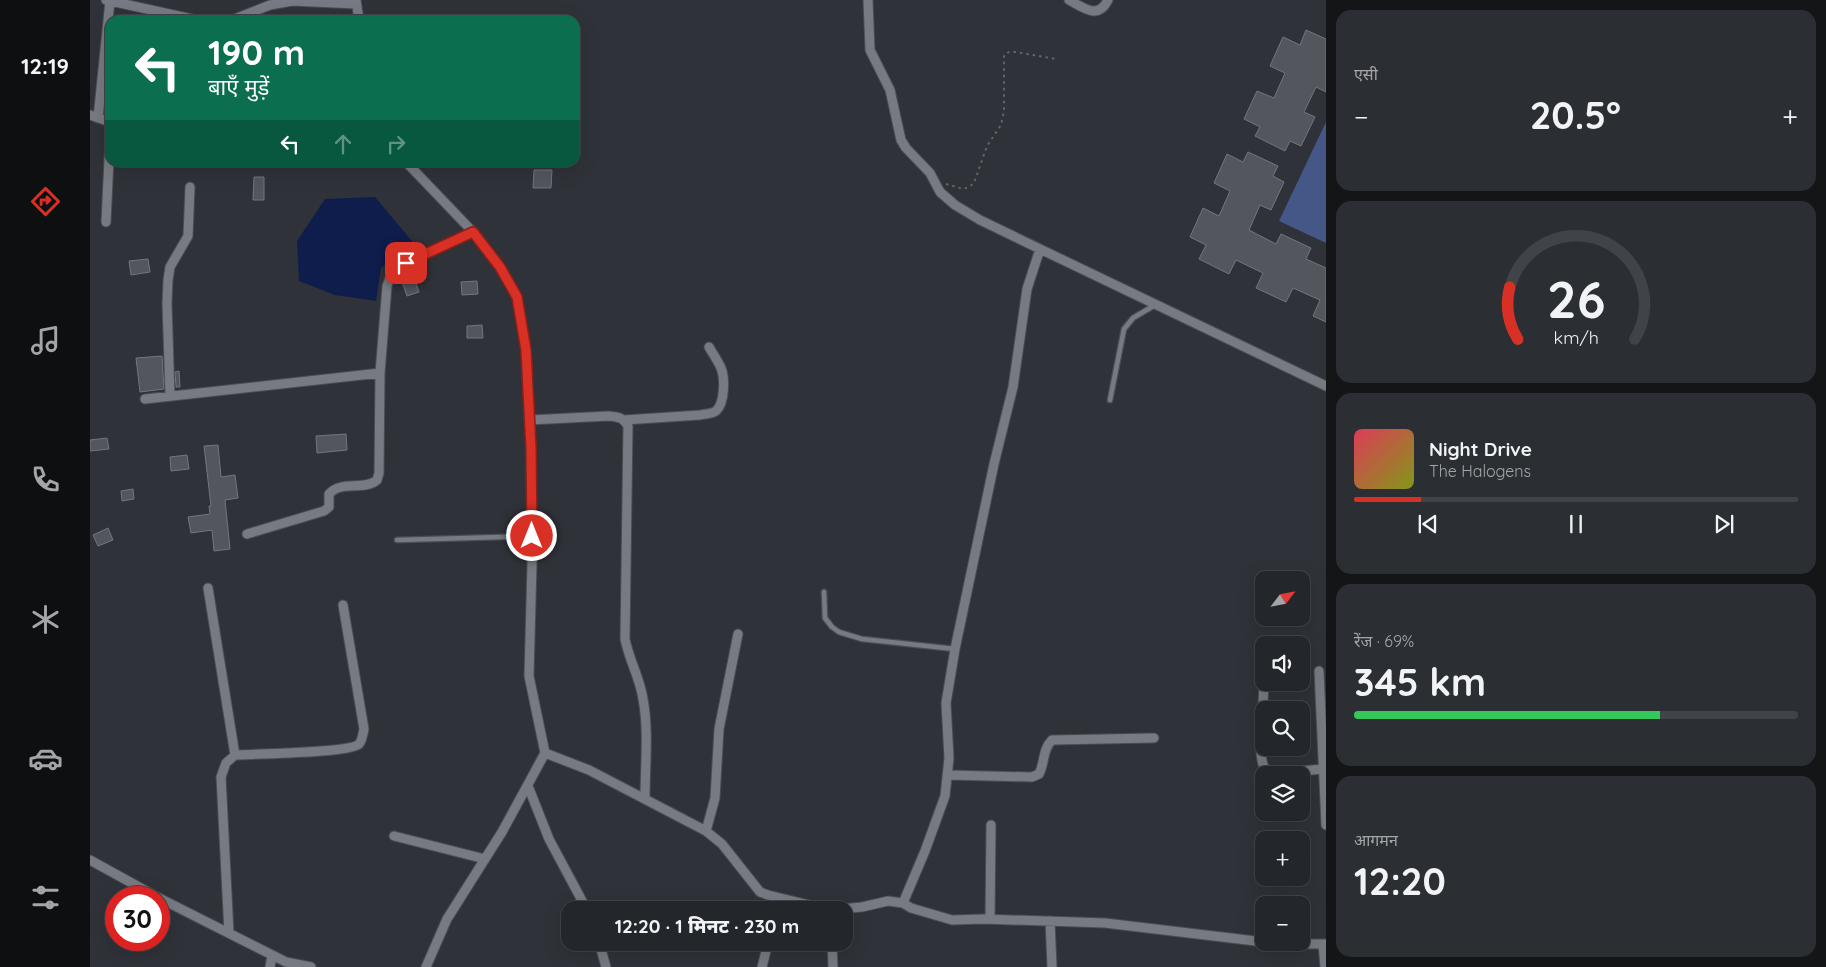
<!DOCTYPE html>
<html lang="hi">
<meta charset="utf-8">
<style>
:root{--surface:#23262a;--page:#2b2e32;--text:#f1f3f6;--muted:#a3a5a8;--line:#404347;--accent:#d93025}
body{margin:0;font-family:Quicksand,"Noto Sans Devanagari",sans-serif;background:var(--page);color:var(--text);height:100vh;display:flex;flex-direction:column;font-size:19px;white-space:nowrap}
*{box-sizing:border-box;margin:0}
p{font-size:16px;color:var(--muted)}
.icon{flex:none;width:28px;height:28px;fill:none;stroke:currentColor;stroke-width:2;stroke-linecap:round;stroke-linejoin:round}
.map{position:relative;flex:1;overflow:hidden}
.panel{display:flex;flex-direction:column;gap:10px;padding:10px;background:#131517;width:500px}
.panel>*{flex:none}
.hud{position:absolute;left:15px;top:15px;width:475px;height:152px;border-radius:15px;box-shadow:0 5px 20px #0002,0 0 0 1px var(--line);background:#0b6e4f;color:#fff;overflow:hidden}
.needle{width:32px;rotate:58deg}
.tools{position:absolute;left:1165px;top:571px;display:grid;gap:10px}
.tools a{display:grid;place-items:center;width:55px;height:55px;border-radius:10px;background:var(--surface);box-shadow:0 5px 20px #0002,0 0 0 1px var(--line);font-size:25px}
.speed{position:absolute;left:15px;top:886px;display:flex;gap:10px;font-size:25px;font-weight:700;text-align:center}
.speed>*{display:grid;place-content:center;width:65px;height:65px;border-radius:50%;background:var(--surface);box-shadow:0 5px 20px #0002,0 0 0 1px var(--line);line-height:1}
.speed .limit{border:8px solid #d22;background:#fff;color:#111}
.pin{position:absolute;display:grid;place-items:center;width:42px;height:42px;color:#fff;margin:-21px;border-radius:10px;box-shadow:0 2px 8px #0006}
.me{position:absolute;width:55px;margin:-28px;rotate:0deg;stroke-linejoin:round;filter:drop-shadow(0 0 4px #0008)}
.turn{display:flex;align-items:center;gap:18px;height:105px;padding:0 20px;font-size:22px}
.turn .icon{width:65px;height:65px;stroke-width:2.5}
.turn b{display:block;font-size:35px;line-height:42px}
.lanes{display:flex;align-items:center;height:48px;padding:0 20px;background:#0003;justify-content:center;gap:25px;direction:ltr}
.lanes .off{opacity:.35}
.big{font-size:38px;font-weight:800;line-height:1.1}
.panel .card{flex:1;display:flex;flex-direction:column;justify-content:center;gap:8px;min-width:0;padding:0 18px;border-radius:15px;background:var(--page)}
.panel .dial{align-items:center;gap:0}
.dial svg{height:130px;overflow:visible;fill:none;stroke:var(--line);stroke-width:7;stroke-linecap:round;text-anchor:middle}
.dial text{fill:var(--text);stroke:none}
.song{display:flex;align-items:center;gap:15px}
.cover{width:60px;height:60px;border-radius:8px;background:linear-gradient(135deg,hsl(350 70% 55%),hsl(70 70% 35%))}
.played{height:5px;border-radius:2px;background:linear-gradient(90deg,var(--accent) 15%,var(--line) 15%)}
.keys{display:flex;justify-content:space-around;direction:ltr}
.heat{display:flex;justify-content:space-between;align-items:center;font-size:28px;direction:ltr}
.charge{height:8px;border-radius:4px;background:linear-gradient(90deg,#34c759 69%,var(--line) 0)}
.trip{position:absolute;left:471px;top:901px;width:292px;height:50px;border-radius:15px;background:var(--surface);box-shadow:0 5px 20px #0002,0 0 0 1px var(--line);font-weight:800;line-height:50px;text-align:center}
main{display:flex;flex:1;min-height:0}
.tab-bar{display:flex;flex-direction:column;width:90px;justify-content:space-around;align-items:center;background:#0e0f11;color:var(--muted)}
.tab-bar .icon{width:35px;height:35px}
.tab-bar .on{color:var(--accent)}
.tab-bar b{font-size:22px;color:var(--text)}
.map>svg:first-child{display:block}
</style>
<main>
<nav class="tab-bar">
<b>12:19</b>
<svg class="icon on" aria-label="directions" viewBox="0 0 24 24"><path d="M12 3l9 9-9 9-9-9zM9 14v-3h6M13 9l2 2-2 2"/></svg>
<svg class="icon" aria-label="music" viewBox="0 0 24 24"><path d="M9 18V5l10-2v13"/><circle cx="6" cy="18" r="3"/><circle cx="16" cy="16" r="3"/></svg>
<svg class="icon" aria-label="phone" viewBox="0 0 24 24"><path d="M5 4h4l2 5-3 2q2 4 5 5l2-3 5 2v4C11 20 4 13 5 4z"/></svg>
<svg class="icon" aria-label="climate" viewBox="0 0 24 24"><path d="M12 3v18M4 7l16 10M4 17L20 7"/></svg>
<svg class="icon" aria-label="car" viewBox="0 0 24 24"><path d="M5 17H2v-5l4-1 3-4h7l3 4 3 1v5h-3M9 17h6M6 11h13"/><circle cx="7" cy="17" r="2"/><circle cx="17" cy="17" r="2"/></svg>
<svg class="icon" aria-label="filters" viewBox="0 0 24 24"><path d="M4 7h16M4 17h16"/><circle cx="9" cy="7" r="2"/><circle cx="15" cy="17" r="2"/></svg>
</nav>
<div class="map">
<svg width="1236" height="967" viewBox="0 0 1236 967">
<rect width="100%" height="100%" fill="#2f3238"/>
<path fill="#445787" d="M1236 122V243L1189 221Z"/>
<path fill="#0f1d4d" d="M285 197 322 241 291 268 286 301 245 295 209 281 207 241 235 199Z"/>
<path fill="#53565d" stroke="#72767d" d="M1216 30 1236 39V92L1226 87 1214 112 1225 117 1211 146 1200 141 1195 151 1165 136 1170 127 1154 119 1167 91 1184 98 1195 73 1180 66 1193 37 1210 45Z
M1158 152 1188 166 1183 176 1194 182 1181 210 1170 205 1159 230 1186 244 1191 234 1221 248 1216 259 1236 268V322L1223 316 1230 300 1203 288 1196 302 1166 288 1173 273 1146 260 1139 274 1109 259 1116 245 1100 237 1113 208 1129 216 1140 191 1124 183 1137 154 1153 162Z
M444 170H462L461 188H443Z
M164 177H174V200H163Z
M58 259 60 272 41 275 39 261Z
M321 269 329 292 317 296 310 276Z
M387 281 388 294 372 295 371 282Z
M392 325 393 338H377V326Z
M72 356 74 389 50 392 46 358Z
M89 371 90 387H86L85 372Z
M256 434 257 450 227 453 226 436Z
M17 438 19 449 0 451V440Z
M128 445 131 477 145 475 148 498 135 500 140 549 124 551 122 530 101 533 98 517 120 514 119 506H121L114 446Z
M97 455 99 469 81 471 80 457Z
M43 489 44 499 32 501 31 491Z
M18 528 23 540 8 546 3 535Z"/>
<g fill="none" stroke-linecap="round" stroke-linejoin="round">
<defs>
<path id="lane" d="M1020 400 1034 329 1043 318 1065 305
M307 540 442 536
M734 592 735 618 742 627 749 632 772 639 865 649"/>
<path id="street" d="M16 0 107 20
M266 0 269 20
M778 0 780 50 800 90 811 140 816 148 840 173 850 192 865 205 890 220 950 249 1236 386
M979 0C994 8 1008 20 1018 0
M142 20 180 5 202 1 266 4
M0 115 20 122
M8 118 20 1
M316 162 383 232 410 267 427 297 436 350 441 448 442 564 439 676 455 753 412 832 357 919 336 967
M16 222 20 139
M80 396 77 303 78 280 80 267 98 236 100 187
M55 399 290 373
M439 420 519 416C528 417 533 417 538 426L535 639C539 660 550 678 553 699 559 731 555 766 555 799
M534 420 610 415C615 414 622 414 626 411 635 403 635 378 631 368 628 361 623 354 619 347
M157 534 234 511 239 507V494C251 480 274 491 287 480L289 473 290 373 297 286 301 275 316 263 383 232
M118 588 145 755
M1229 671 1236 825
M1174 681 1171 753C1172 761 1172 766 1178 772L1189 773 1233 769
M455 753 499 770 616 831 632 844 670 892 678 895 740 910 772 907 798 901 813 903 821 908 862 920 893 919 1015 923 1174 942
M857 775 942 777 949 774C955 763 952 750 962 740L1064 738
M438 786 459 839 497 910
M616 831 625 798 629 729 648 634
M304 836 395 859
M0 860 69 898
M69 898 196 962 221 967
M813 903 835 851 855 796 859 758 856 703 865 649 904 464 923 387 937 289 950 249
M900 919 901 825
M960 921 962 967
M139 933 131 777 136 763 145 755C163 754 260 753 269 744 272 741 273 734 274 729L253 605
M509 942 516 967
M742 942 743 967
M1181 942 1197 944H1236
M1233 944 1235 967
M180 967 182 955
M672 967 677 947 689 942"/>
</defs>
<use href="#lane" stroke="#4b4d53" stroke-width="7"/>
<use href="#street" stroke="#4b4d53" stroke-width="11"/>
<path stroke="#616469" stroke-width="2" stroke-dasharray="2.5 4" stroke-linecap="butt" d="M856 184 873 189 879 187 884 183 897 146 911 125 914 111V55L919 52H926L966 59"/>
<use href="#lane" stroke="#777a82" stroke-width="4.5"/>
<use href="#street" stroke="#777a82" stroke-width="9"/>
</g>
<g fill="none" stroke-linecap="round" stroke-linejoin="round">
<defs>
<path id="route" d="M316 263 383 232 410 267 427 297 436 350 441 448 442 536"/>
</defs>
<use href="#route" stroke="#8d1f18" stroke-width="12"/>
<use href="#route" stroke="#d93025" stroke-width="9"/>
</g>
</svg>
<div class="tools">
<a><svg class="needle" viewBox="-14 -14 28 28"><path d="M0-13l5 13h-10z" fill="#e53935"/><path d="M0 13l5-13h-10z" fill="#a3a5a8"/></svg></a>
<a><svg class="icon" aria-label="sound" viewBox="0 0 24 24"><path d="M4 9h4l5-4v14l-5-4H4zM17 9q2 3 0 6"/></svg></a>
<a><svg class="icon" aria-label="search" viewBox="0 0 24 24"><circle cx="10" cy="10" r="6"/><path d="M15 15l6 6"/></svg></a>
<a><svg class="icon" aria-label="layers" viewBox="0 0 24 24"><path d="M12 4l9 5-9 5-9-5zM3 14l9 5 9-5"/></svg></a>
<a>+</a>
<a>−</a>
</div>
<div class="speed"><div class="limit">30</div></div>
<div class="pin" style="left:316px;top:263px;background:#d93025"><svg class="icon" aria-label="arrive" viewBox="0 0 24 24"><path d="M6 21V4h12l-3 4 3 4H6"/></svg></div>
<svg class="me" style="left:442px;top:536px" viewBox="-20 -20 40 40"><circle r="17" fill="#d93025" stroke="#fff" stroke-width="3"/><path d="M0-11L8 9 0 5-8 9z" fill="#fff"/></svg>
<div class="trip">12:20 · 1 मिनट · 230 m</div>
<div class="hud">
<div class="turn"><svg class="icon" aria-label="left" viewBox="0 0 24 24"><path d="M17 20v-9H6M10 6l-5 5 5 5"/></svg><div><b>190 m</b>बाएँ मुड़ें</div></div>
<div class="lanes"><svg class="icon" aria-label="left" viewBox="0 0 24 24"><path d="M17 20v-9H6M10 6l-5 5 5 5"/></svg><svg class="icon off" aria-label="ahead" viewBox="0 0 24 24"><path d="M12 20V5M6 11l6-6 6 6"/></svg><svg class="icon off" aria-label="right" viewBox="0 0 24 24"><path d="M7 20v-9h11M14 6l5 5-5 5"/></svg></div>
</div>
</div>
<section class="panel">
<div class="card"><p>एसी</p>
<div class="heat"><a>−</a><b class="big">20.5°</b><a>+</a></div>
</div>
<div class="card dial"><svg viewBox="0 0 100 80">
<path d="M14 69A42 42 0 1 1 86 69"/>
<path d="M14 69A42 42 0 0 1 9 37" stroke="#d93025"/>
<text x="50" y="56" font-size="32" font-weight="700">26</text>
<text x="50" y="72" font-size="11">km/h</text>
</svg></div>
<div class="card">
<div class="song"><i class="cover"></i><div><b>Night Drive</b><p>The Halogens</p></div></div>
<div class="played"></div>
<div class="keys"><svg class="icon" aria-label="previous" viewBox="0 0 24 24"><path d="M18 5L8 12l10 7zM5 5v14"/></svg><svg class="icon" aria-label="pause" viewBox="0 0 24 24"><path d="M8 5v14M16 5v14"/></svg><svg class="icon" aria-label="next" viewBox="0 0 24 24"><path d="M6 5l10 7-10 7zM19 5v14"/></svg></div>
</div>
<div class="card"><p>रेंज · 69%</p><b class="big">345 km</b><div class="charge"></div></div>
<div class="card"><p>आगमन</p><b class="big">12:20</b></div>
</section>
</main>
